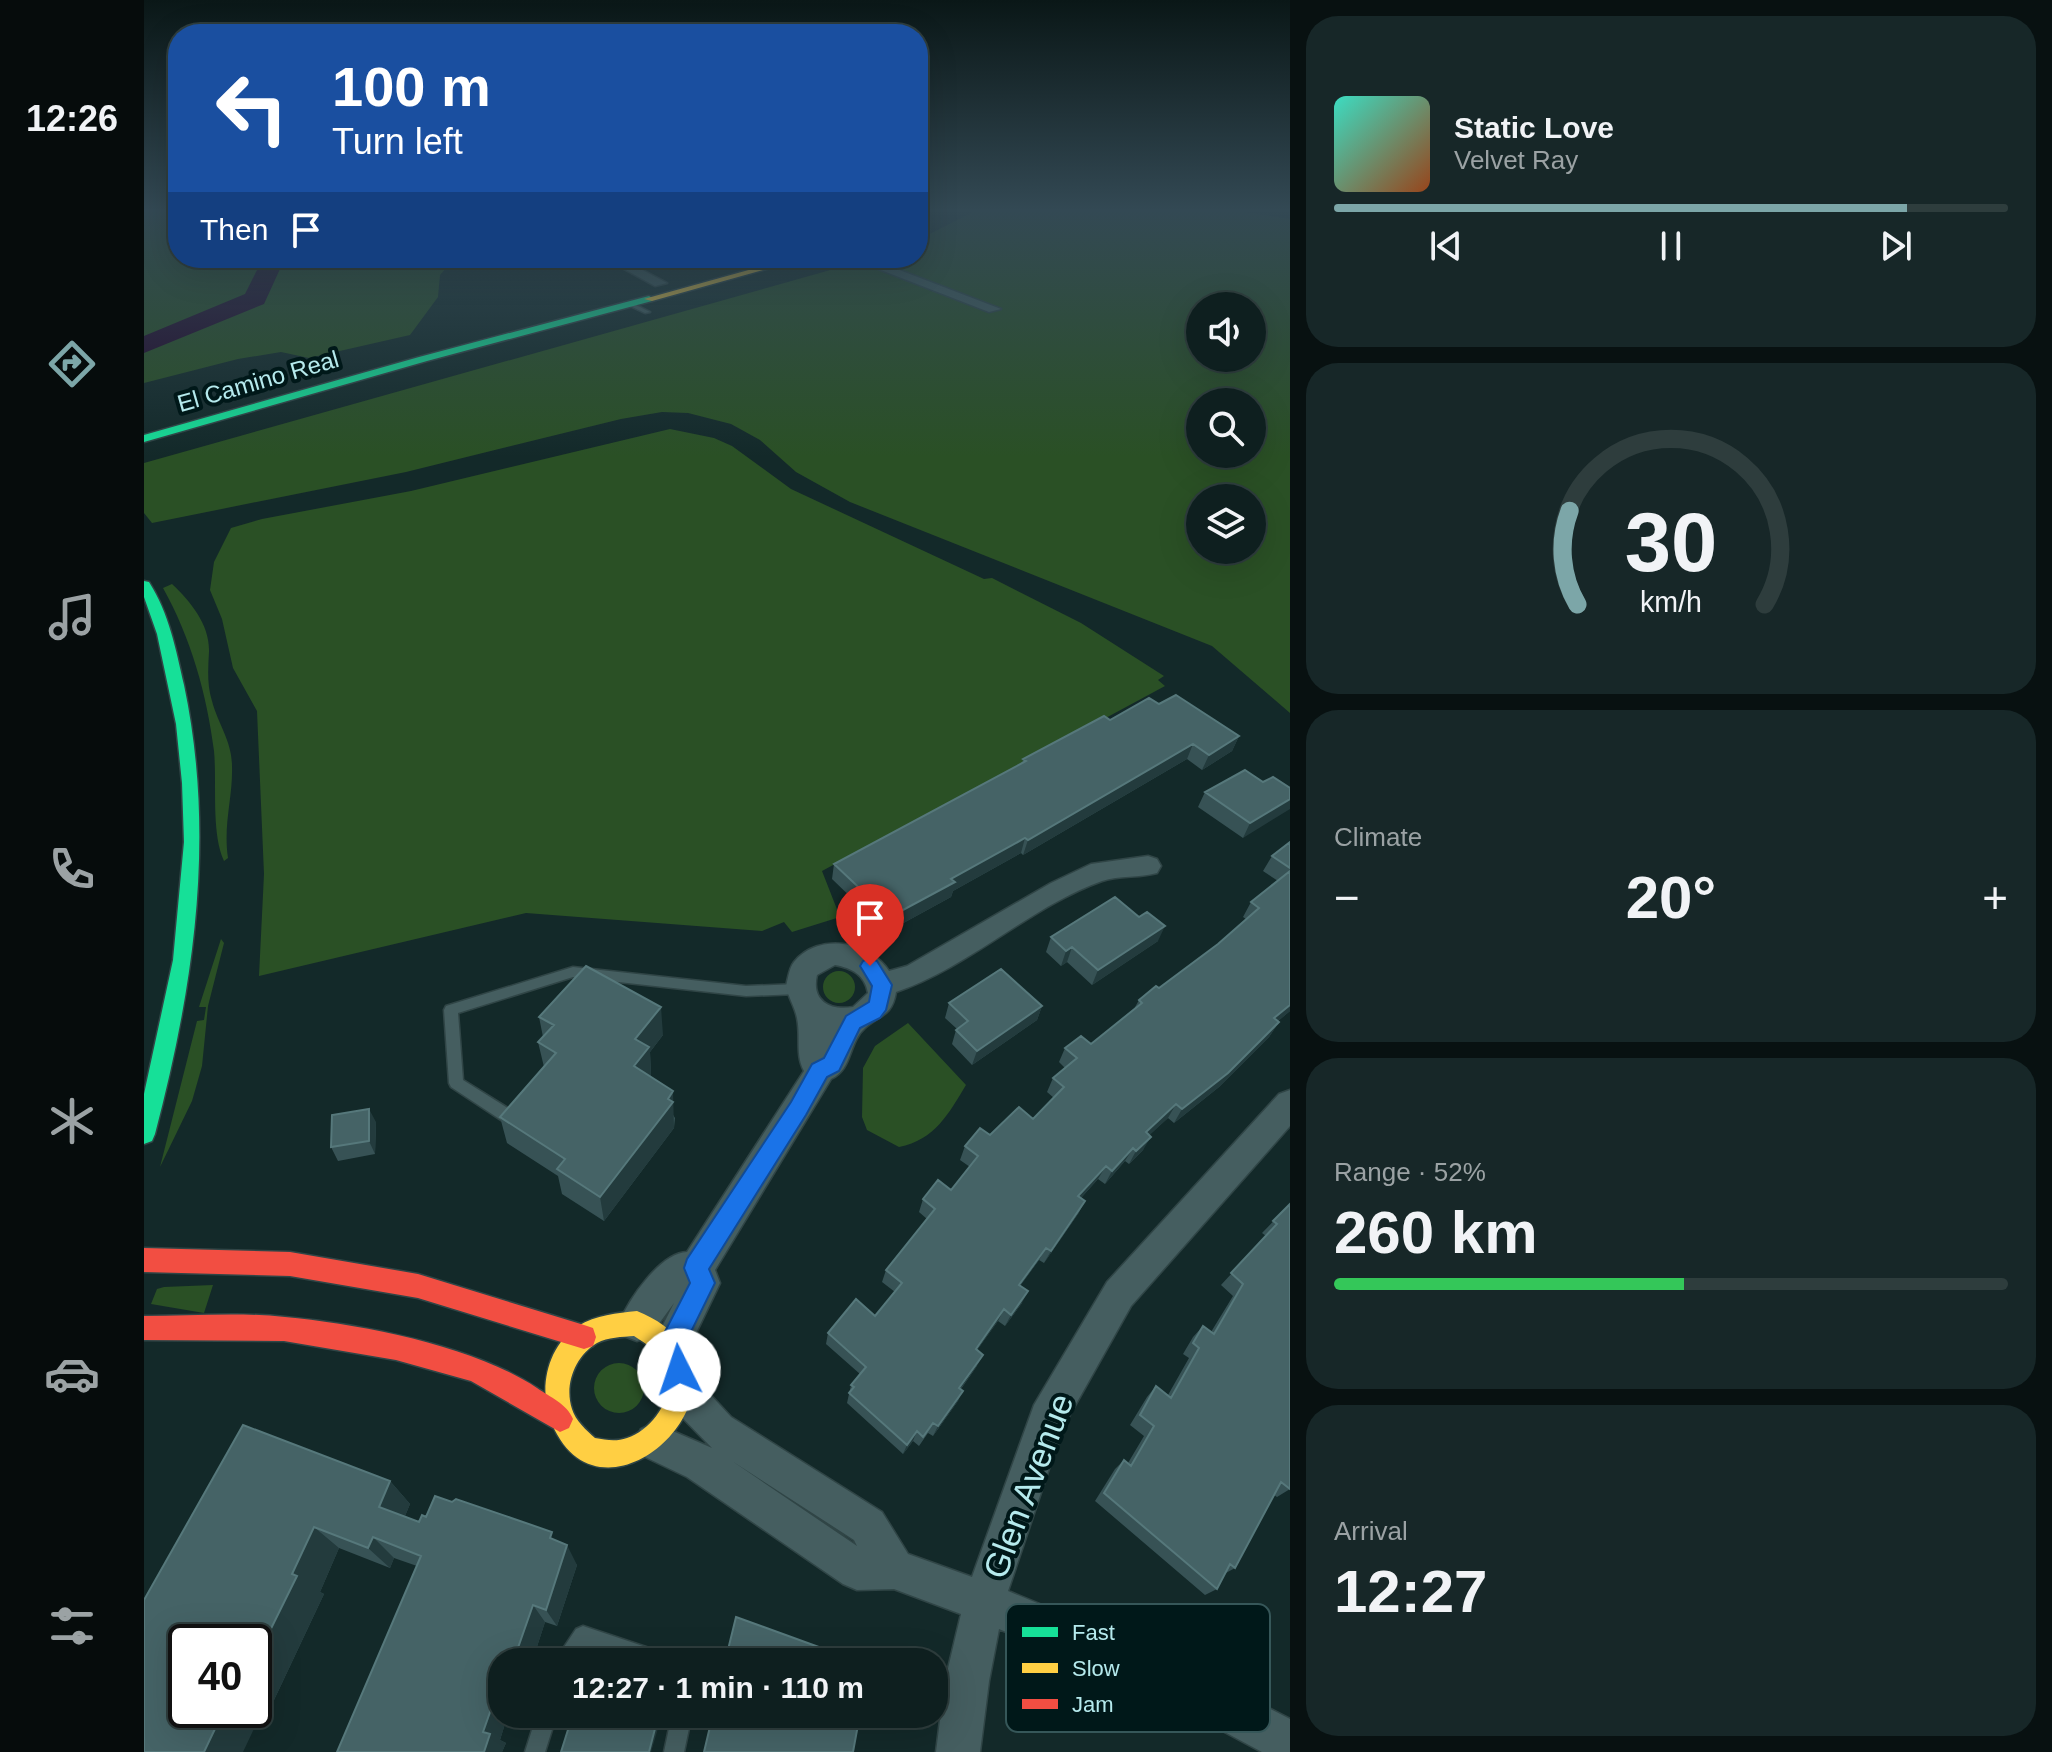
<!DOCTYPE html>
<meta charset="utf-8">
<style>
:root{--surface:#0e1f1f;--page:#172728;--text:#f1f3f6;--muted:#9ba2a4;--line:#2e3d3d;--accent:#7ca6a8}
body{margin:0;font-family:Helvetica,sans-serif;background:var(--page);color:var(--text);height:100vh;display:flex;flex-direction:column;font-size:30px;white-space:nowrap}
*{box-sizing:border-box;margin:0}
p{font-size:26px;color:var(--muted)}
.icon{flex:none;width:44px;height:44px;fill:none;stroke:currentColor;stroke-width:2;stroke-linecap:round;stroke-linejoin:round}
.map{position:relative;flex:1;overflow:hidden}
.side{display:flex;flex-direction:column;gap:16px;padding:16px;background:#081111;width:762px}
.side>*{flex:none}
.guide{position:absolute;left:24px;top:24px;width:760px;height:244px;border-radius:32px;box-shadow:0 8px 32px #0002,0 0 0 2px var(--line);background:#1a4fa0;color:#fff;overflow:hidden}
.fabs{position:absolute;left:1042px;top:292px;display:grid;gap:16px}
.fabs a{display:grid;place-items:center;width:80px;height:80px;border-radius:50%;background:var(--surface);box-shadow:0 8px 32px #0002,0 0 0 2px var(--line);font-size:40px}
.speed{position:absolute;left:24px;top:1624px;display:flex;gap:16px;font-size:40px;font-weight:700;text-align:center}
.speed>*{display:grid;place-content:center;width:104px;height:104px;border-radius:50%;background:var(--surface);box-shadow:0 8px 32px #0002,0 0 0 2px var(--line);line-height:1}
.speed .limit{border:4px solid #111;border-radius:12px;background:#fff;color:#111}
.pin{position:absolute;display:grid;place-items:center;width:68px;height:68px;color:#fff;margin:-82px -34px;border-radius:50% 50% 50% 0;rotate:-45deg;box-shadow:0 0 8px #0007}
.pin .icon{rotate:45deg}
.me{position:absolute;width:88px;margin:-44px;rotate:356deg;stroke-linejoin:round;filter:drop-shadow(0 0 6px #0008)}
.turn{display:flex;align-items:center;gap:28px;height:168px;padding:0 32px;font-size:36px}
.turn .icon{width:104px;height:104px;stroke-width:2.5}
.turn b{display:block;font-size:56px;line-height:68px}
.then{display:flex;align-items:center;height:76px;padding:0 32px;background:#0003;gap:16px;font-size:30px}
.big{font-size:60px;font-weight:600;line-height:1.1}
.side .card{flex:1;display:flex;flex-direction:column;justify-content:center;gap:12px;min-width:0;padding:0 28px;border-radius:32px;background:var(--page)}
.side .dial{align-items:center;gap:0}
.dial svg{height:208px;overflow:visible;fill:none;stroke:var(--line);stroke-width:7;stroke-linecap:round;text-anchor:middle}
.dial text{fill:var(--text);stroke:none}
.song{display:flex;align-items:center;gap:24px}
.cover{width:96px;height:96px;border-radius:12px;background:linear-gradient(135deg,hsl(170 70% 55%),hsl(20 70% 35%))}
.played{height:8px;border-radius:4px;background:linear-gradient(90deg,var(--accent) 85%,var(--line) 85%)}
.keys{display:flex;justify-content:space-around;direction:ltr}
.heat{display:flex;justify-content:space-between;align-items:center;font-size:44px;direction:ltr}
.charge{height:12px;border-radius:6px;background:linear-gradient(90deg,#34c759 52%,var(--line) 0)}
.trip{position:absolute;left:344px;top:1648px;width:460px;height:80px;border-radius:32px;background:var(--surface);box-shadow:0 8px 32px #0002,0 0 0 2px var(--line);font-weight:600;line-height:80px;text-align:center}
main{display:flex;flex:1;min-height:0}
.menu{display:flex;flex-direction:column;width:144px;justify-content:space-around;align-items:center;background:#060c0c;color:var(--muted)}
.menu .icon{width:56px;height:56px}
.menu .on{color:var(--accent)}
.menu b{font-size:36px;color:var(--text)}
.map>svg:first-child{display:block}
</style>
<main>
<nav class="menu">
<b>12:26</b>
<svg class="icon on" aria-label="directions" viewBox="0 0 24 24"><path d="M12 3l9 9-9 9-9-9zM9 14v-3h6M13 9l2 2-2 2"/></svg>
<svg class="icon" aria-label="music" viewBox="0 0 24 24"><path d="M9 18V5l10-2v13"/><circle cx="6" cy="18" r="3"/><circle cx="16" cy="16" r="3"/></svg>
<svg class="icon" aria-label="phone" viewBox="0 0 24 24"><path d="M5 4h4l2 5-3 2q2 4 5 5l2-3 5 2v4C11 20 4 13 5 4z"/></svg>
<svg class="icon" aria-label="climate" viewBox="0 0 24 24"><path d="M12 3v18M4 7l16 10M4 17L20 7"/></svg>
<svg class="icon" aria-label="car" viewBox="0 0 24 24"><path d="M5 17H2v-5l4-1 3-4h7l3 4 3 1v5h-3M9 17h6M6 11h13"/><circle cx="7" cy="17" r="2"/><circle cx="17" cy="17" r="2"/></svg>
<svg class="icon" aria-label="filters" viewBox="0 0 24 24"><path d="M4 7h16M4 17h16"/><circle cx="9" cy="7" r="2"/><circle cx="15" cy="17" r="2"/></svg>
</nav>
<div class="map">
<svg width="1146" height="1752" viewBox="0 0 1146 1752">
<rect width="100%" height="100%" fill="#132929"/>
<path fill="#2a5025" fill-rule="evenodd" d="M0 212H34V258H311L296 275 294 297 266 335 165 358 137 352 94 359 0 383Z
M829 212H1100L1146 219V713L1068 646 706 502 652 472 616 440 587 424 544 413 518 412 477 419 262 472 8 523 0 513V463L729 258H774V240ZM1056 306H1108V358H1056ZM1056 402H1108V454H1056ZM1056 498H1108V550H1056Z
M526 429 570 438 588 446 647 489 840 579 848 578 937 623 1020 676 1014 680 1021 686 678 871 696 917 648 932 640 922 618 931 382 913 115 976 120 874 113 711 89 668 78 619 66 590 70 562 87 528 118 519 267 491Z
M28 584C47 602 66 625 65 652 64 669 63 685 68 701 74 724 88 741 88 766 89 798 79 824 84 858L80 861C67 833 73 783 70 751 63 695 47 638 19 588Z
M77 939 80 943 64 1006 58 1066 48 1101 16 1167 53 1021 60 1020 62 1007H55Z
M679 987a16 16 0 1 1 32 0a16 16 0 1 1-32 0Z
M764 1023 822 1085C805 1113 791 1140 755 1147L723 1130 718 1117 719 1068 731 1046Z
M69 1285 60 1313 7 1304 13 1289 20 1287Z
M450 1388a25 25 0 1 1 50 0a25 25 0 1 1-50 0Z"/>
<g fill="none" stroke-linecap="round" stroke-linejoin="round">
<path fill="#22062b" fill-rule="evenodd" d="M119 258H141L120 304 0 353V336L101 294Z"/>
<defs>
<path id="lane" d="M486 304H490L506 312 501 313 486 306Z
M429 967 602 986 654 984 659 985 661 989 659 993 654 994 602 996 429 977 314 1013 319 1080 367 1110 369 1115 367 1120 362 1121 357 1120 307 1087 305 1083 300 1010 302 1006Z
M439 1626 517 1652 524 1655 527 1662H487L443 1647 432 1662H410L432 1629Z
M393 1714H413L401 1752H381Z
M528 1714H548L540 1752H520Z"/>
<path id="street" d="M460 258H476L523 283 511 286Z
M706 258H724L857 309 845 312Z
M1004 856 1013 859 1017 866 1013 873C996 878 975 875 958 881 887 906 826 967 752 992 748 1017 735 1015 721 1028 704 1043 709 1069 687 1079L571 1270 576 1283 539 1360 526 1365 513 1360 508 1347 530 1303 506 1336 493 1341 480 1336 475 1323C485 1299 516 1253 543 1252L660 1071C651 1055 657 1036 653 1018 651 1007 644 997 642 986 644 979 645 968 650 962 674 932 726 941 745 971L763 966 907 883 947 864ZM691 965C708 968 721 975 724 993L709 1007C685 1011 667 1000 673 975Z
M1146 1090V1126L987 1306 919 1427 864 1591 1036 1662 1146 1719V1752H1118L1006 1692 855 1629 845 1681 836 1752H792L801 1681 817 1614 750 1589 713 1590 699 1584 543 1477 497 1455 491 1442 497 1429 510 1423 568 1448 524 1403 518 1390 524 1377 537 1371 550 1377 587 1417 738 1512 764 1554 828 1577 890 1405 963 1282 1135 1094ZM588 1461 710 1540 713 1546Z"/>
<path id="fast" d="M505 296 510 299 508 301 283 361 0 442V435L275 357Z
M0 581 5 582C25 613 32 650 40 685 72 837 50 985 11 1134L8 1141 0 1144V1094L29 960 40 842 38 783 32 724 13 634 0 597Z"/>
<path id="slow" d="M648 258H662L508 301 500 299Z
M493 1311C640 1371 461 1549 408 1424 394 1391 402 1347 434 1326 452 1315 473 1313 493 1311ZM490 1336C502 1344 516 1352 522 1366 533 1394 510 1429 483 1438 472 1442 462 1440 451 1438 443 1431 431 1420 428 1409 420 1385 431 1356 453 1343 464 1337 478 1337 490 1336Z"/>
<path id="jam" d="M774 212H782L774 216Z
M0 1248 146 1252 274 1274 440 1325 449 1328 452 1337 449 1346 440 1349 274 1298 146 1276 0 1272Z
M0 1316C46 1316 95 1312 141 1317 217 1324 330 1346 393 1388 406 1397 423 1404 429 1419L425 1428 416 1432 327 1381 252 1360 140 1341 0 1340Z"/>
</defs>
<use href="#lane" stroke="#304546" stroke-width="3"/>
<use href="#street" stroke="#304546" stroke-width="3"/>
<use href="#fast" stroke="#304546" stroke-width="3"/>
<use href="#slow" stroke="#304546" stroke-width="3"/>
<use href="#jam" stroke="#304546" stroke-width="3"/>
<use href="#lane" fill="#455e60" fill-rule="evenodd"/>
<use href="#street" fill="#455e60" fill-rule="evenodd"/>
<use href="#fast" fill="#16e098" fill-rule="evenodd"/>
<use href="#slow" fill="#ffcf43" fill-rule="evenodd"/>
<use href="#jam" fill="#f24e42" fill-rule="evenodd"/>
</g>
<path fill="#375255" d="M1015 704 1095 736 1088 751 1058 770 1043 759 879 855 877 853 809 891 807 897 743 932 688 879 690 864 878 764 879 759 966 720Z
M1119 782 1146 788 1099 838 1054 807 1061 792Z
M1146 842V1011L1134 1021 1135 1022 1125 1037 1075 1087 1030 1123 1024 1118 1005 1135 999 1150 985 1164 981 1161 961 1184 954 1179 937 1198 941 1201 934 1214 900 1263 895 1260 876 1286 878 1303 861 1326 854 1321 833 1350V1366L817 1389 814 1401 789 1436 784 1433 775 1446 769 1441 759 1454 703 1403 707 1385 716 1374 682 1344 684 1333 731 1316 751 1292 738 1282 742 1270 783 1219 775 1212 779 1199 807 1190 826 1167 816 1160 821 1146 889 1119 910 1098 903 1092 909 1078 921 1068 915 1062 921 1048 947 1044 990 1009 995 1000 1015 988 1074 944 1102 919 1099 917 1107 902 1134 881 1119 871 1128 856Z
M907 937 1014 941 948 985 923 962 917 966 902 952Z
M805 1003 898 1006 893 1020 828 1065 808 1044 812 1030 813 1029 801 1018Z
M395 1017 519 1035 506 1052 507 1075 506 1076 531 1118 530 1128 460 1221 418 1194 414 1176 363 1143 356 1117 400 1067 394 1042 399 1037Z
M232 1122 231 1154 194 1161 187 1147Z
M1146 1204V1489L1133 1497 1130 1495 1091 1568 1080 1574 1073 1589 1061 1595 951 1501 971 1469 980 1460 984 1463 1000 1436 986 1425 1003 1397 1012 1386 1024 1395 1045 1358 1039 1354 1049 1337 1059 1326 1067 1332 1089 1296 1077 1285 1122 1236 1118 1233Z
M246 1481 266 1504 261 1516 275 1522 282 1517 412 1541 433 1565 413 1626 401 1622 388 1662H358V1714H364L356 1740 362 1743 358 1752 273 1566 250 1558 246 1568 195 1548 176 1592 180 1594 122 1717 116 1716 0 1600Z"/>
<path fill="#233b3d" d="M1095 736 1088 751 1058 770 1065 755Z
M1049 744 1043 759 879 855 884 840Z
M1146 799V809L1099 838 1106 823Z
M881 838 877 853 809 891 807 897 743 932 746 917 807 879Z
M1021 926 1014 941 948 985 954 970Z
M928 947 923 962 917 966 922 951Z
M1146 1005V1011L1120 1033 1130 1018Z
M898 1006 893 1020 828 1065 833 1051Z
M517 1007 519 1035 506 1052 507 1075 493 1093 490 1066 491 1039Z
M1135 1022 1125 1037 1075 1087 1030 1123 1038 1109Z
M529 1091 530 1128 460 1221 456 1197Z
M1032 1104 1024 1118 994 1146 1002 1132Z
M225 1109 232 1122 231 1154 225 1141Z
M1007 1137 999 1150 985 1164 992 1151Z
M989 1148 981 1161 961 1184 968 1171Z
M962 1166 954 1179 927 1209 934 1196Z
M941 1201 934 1214 900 1263 907 1251Z
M902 1248 895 1260 869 1296 875 1285Z
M884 1291 878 1303 861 1326 867 1315Z
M860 1309 854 1321 826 1360 832 1349Z
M839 1355 833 1366 810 1398 815 1388Z
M819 1391 814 1401 789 1436 794 1426Z
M773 1431 769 1441 759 1454 763 1445Z
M246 1481 266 1504 256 1528 235 1507Z
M170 1527 195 1548 176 1592 180 1594 122 1717 116 1716 99 1752H60L80 1710H110V1663L148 1574Z
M229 1537 250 1558 246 1568 224 1548Z
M423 1545 433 1565 413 1626 402 1610Z
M389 1605 401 1622 388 1662H369Z
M356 1684 358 1685V1714H364L356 1740 362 1743 358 1752H340L339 1732Z
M513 1721 515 1725 507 1752H505Z"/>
<path fill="#456366" stroke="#56787b" stroke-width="2" d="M1032 695 1095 736 1065 755 1049 744 884 840 881 838 807 879 811 882 746 917 690 864 882 761 879 759 960 716 966 720 1005 698 1015 704Z
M1101 770 1119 782 1129 777 1146 788V799L1106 823 1061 792Z
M1146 842V868L1128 856Z
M1146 871V1005L1130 1018 1135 1022 1084 1073 1038 1109 1032 1104 1002 1132 1007 1137 992 1151 989 1148 968 1171 962 1166 934 1196 941 1201 907 1251 902 1248 875 1285 884 1291 867 1315 860 1309 832 1349 839 1355 815 1388 819 1391 794 1426 789 1423 779 1437 773 1431 763 1445 705 1393 710 1387 707 1385 722 1367 684 1333 712 1299 731 1316 758 1283 742 1270 791 1209 779 1199 794 1180 807 1190 834 1156 821 1146 836 1128 846 1135 875 1107 889 1119 920 1087 909 1078 933 1058 921 1048 937 1036 947 1044 998 1003 995 1000 1012 986 1015 988 1074 944 1115 908 1107 902Z
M971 897 995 917 1003 912 1021 926 954 970 928 947 922 951 907 937Z
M442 966 517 1007 491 1039 505 1047 490 1066 529 1091 524 1099 529 1102 456 1197 413 1169 421 1159 356 1117 412 1053 394 1042 410 1025 395 1017Z
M857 969 898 1006 833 1051 812 1030 824 1021 805 1003Z
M225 1109V1141L187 1147 188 1115Z
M1146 1204V1489L1137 1482 1091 1568 1086 1564 1073 1589 960 1493 980 1460 987 1466 1010 1426 996 1415 1012 1386 1027 1398 1055 1348 1049 1343 1059 1326 1070 1334 1099 1284 1087 1273 1133 1224 1129 1221Z
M99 1425 246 1481 235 1507 275 1522 278 1515 282 1517 291 1496 308 1502 312 1499 408 1532 406 1538 423 1545 402 1610 389 1605 369 1662H358V1684H356L339 1732 346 1734 340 1752H193L277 1556 229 1537 224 1548 170 1527 148 1574 153 1576 110 1663V1642H42V1710H80L60 1752H0V1600Z
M592 1617 716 1662H581Z
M429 1714H494L513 1721 505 1752H417Z
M569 1714H716L709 1752H560Z"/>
<linearGradient id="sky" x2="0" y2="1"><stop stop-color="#0a1717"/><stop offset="0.46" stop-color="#334954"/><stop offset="1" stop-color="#334954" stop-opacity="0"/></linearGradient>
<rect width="1146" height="457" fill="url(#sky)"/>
<path fill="#1a73e8" stroke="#114b97" stroke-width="2" d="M726 958 733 961 748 985 742 1010 736 1018 716 1028 695 1071 683 1077 662 1115 565 1269 571 1283 539 1348 548 1370 544 1379 535 1383 526 1379 513 1347 546 1283 540 1268 543 1259 647 1102 668 1064 680 1058 702 1016 725 1002 728 986 716 966 719 961Z"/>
<g text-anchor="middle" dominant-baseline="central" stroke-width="8" stroke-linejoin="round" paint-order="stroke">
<g font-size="24" fill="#b5eaed" stroke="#001819">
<text transform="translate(114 381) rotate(-16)">El Camino Real</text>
</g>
<g font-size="34" fill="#b5eaed" stroke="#001819">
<text transform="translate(884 1486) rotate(-69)">Glen Avenue</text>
</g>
</g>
<rect x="862" y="1604" width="264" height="128" rx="12" fill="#001819" stroke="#365759" stroke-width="2"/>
<rect x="878" y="1627" width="36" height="10" fill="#16e098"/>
<rect x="878" y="1663" width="36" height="10" fill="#ffcf43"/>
<rect x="878" y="1699" width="36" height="10" fill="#f24e42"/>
<g font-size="22" fill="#b5eaed">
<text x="928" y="1640">Fast</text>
<text x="928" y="1676">Slow</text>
<text x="928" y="1712">Jam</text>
</g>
</svg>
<div class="fabs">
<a><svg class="icon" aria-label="sound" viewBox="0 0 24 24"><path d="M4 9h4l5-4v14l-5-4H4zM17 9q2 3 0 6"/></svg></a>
<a><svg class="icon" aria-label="search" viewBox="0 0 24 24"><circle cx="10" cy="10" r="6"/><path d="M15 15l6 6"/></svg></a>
<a><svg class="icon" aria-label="layers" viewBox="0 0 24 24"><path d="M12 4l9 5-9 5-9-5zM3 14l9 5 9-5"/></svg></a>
</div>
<div class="speed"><div class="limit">40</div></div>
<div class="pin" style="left:726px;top:966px;background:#d93025"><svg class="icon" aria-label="arrive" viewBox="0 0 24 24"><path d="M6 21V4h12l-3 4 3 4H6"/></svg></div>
<svg class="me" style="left:535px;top:1370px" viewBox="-20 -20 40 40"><circle r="19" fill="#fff"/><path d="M0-13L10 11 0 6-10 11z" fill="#1a73e8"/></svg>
<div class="trip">12:27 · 1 min · 110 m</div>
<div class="guide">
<div class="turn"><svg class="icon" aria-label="left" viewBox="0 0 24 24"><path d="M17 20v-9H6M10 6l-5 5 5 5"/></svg><div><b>100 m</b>Turn left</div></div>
<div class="then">Then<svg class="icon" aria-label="arrive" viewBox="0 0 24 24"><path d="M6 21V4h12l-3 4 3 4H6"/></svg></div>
</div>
</div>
<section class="side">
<div class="card">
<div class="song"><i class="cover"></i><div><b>Static Love</b><p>Velvet Ray</p></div></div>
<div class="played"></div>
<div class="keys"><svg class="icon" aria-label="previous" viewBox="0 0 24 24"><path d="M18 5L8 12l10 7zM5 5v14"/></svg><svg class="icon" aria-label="pause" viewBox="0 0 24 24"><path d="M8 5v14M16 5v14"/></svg><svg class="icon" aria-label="next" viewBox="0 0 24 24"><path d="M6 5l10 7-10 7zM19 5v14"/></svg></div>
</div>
<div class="card dial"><svg viewBox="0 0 100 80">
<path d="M14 69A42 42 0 1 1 86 69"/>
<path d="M14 69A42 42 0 0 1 11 33" stroke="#7ca6a8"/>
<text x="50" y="56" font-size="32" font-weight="700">30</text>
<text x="50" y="72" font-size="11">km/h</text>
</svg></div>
<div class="card"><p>Climate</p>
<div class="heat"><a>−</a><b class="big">20°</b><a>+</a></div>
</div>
<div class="card"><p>Range · 52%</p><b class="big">260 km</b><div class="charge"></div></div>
<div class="card"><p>Arrival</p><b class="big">12:27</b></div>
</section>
</main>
